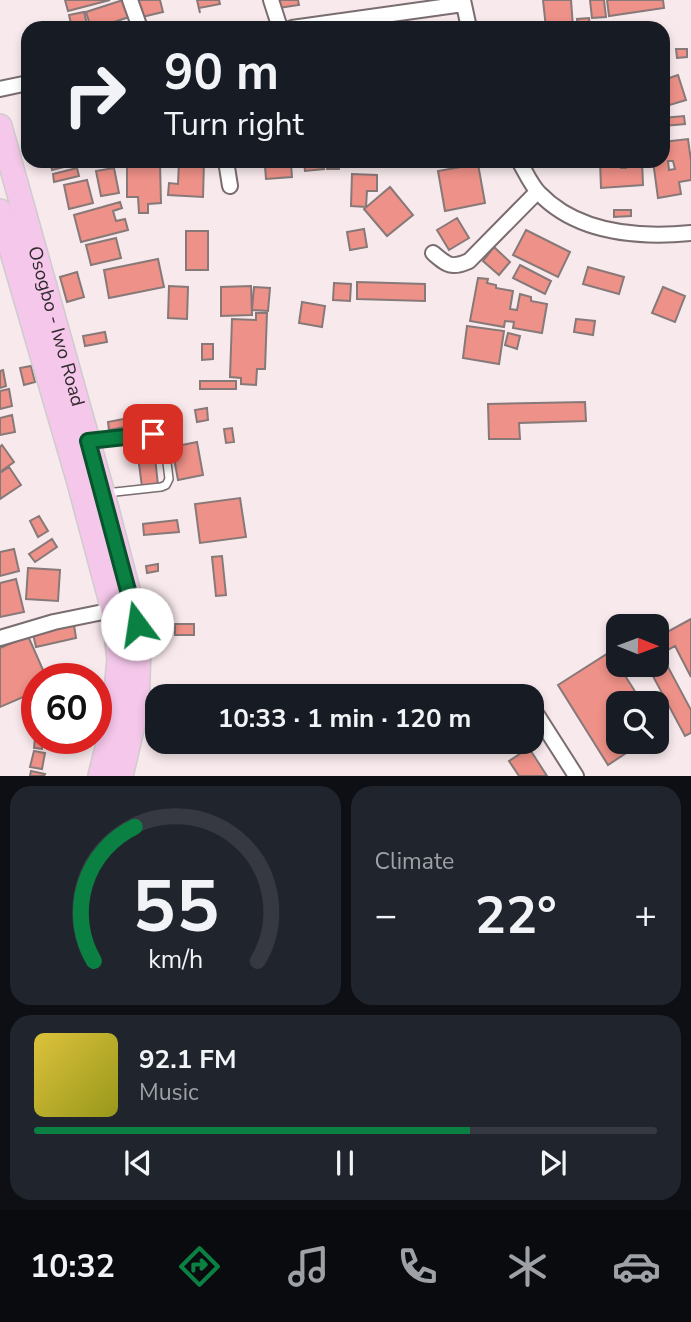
<!DOCTYPE html>
<meta charset="utf-8">
<style>
:root{--surface:#171b24;--page:#20242c;--text:#f1f3f6;--muted:#9ea1a6;--line:#363941;--accent:#0b8043}
body{margin:0;font-family:"Nunito Sans",sans-serif;background:var(--page);color:var(--text);height:100vh;display:flex;flex-direction:column;font-size:26px;white-space:nowrap}
*{box-sizing:border-box;margin:0}
p{font-size:23px;color:var(--muted)}
.icon{flex:none;width:38px;height:38px;fill:none;stroke:currentColor;stroke-width:2;stroke-linecap:round;stroke-linejoin:round}
.map{position:relative;height:776px;overflow:hidden}
.drawer{display:flex;flex-direction:column;gap:10px;padding:10px;background:#0d0f14;flex:1}
.drawer>*{flex:none}
.banner{position:absolute;left:21px;top:21px;width:649px;height:147px;border-radius:21px;box-shadow:0 4px 10px #0003;background:#171b24;color:var(--text);overflow:hidden}
.needle{width:46px;rotate:91deg}
.fabs{position:absolute;left:606px;top:614px;display:grid;gap:14px}
.fabs a{display:grid;place-items:center;width:63px;height:63px;border-radius:14px;background:var(--surface);box-shadow:0 4px 10px #0003;font-size:35px}
.speed{position:absolute;left:21px;top:663px;display:flex;gap:14px;font-size:35px;font-weight:700;text-align:center}
.speed>*{display:grid;place-content:center;width:91px;height:91px;border-radius:50%;background:var(--surface);box-shadow:0 4px 10px #0003;line-height:1}
.speed .limit{border:10px solid #d22;background:#fff;color:#111}
.pin{position:absolute;display:grid;place-items:center;width:60px;height:60px;color:#fff;margin:-30px;border-radius:14px;box-shadow:0 4px 10px #0006}
.me{position:absolute;width:77px;margin:-38px;rotate:346deg;stroke-linejoin:round;filter:drop-shadow(0 0 5px #0008)}
.turn{display:flex;align-items:center;gap:24px;height:147px;padding:0 28px;font-size:32px}
.turn .icon{width:91px;height:91px;stroke-width:2.5}
.turn b{display:block;font-size:49px;line-height:60px}
.big{font-size:52px;font-weight:700;line-height:1.1}
.drawer .card{flex:1;display:flex;flex-direction:column;justify-content:center;gap:10px;min-width:0;padding:0 24px;border-radius:21px;background:var(--page)}
.drawer .dial{align-items:center;gap:0}
.dial svg{height:182px;overflow:visible;fill:none;stroke:var(--line);stroke-width:7;stroke-linecap:round;text-anchor:middle}
.dial text{fill:var(--text);stroke:none}
.song{display:flex;align-items:center;gap:21px}
.cover{width:84px;height:84px;border-radius:10px;background:linear-gradient(135deg,hsl(50 70% 55%),hsl(60 70% 35%))}
.played{height:7px;border-radius:4px;background:linear-gradient(90deg,var(--accent) 70%,var(--line) 70%)}
.keys{display:flex;justify-content:space-around;direction:ltr}
.heat{display:flex;justify-content:space-between;align-items:center;font-size:38px;direction:ltr}
.drawer .tiles{flex:1;display:grid;gap:10px;grid-template-columns:1fr 1fr}
.card:last-child{grid-column:span 2}
.trip{position:absolute;left:145px;top:684px;width:399px;height:70px;border-radius:21px;background:var(--surface);box-shadow:0 4px 10px #0003;font-weight:700;line-height:70px;text-align:center}
.menu{display:flex;height:112px;justify-content:space-around;align-items:center;background:#090b0e;color:var(--muted)}
.menu .icon{width:49px;height:49px}
.menu .selected{color:var(--accent)}
.menu b{font-size:32px;color:var(--text)}
.map>svg:first-child{display:block}
</style>
<div class="map">
<svg width="691" height="776" viewBox="0 0 691 776">
<rect width="100%" height="100%" fill="#f8e9ec"/>
<path fill="#ee9188" stroke="#877978" stroke-width="2" fill-rule="evenodd" d="M65 0H110L68 11Z
M123 0 129 17 96 28H91L86 12Z
M138 0H160L163 12 142 17Z
M197 0H219L220 4 199 8 200 13Z
M277 0H298L299 5 278 8Z
M543 0H571L573 27 546 28Z
M590 0H604L606 17 592 18Z
M607 0H663L664 8 609 16Z
M84 12 88 28H72L69 15Z
M589 18 590 28H578L577 19Z
M120 23 121 28H101Z
M676 49H687V57L677 58Z
M678 75 686 100 663 107V80Z
M684 116 685 124 664 126 663 118Z
M688 139 691 161V180L679 182 681 194 658 198 653 161H663V142ZM668 161H673L675 169 669 170Z
M50 161H76V164L52 170Z
M179 161H204L203 197 168 195 169 183 178 184Z
M323 161 324 169 305 171 304 162Z
M327 161H339V169H327Z
M600 161H621V168H626V161H642L643 185 601 188Z
M127 164H160L161 203 148 204V213H139L138 197H127Z
M291 164 292 177 266 179 265 166Z
M478 164 485 203 445 211 438 171Z
M77 168 79 176 54 182 53 174Z
M114 168 119 193 101 196 96 171Z
M352 174 377 175V191H367L366 207 351 206Z
M87 180 93 203 69 209 64 185Z
M390 187 413 215 387 236 364 209Z
M120 202 122 208 113 211 116 221 125 219 128 230 81 242 74 215Z
M614 210H631V216L614 217Z
M457 218 469 238 449 250 437 230Z
M364 229 367 247 350 250 347 232Z
M526 230 570 252 558 277 513 255Z
M186 231H208V270H186Z
M116 238 121 258 91 265 86 245Z
M494 247 510 262 499 275 483 261Z
M158 259 164 287 109 298 104 270Z
M520 265 551 281 545 294 513 278Z
M588 267 624 277 619 294 583 284Z
M77 272 84 297 67 302 60 277Z
M478 278 488 279 487 283 496 285V288L513 291 510 309 517 310 520 294 531 297V301L547 304 542 333 513 328 514 322 505 321 504 327 470 321Z
M357 282 425 284V301L357 299Z
M334 283 351 284 350 301 333 300Z
M169 286 188 287 187 319 168 318Z
M251 286 252 315 221 316V287Z
M254 287 270 288 268 311 252 310Z
M663 287 685 296 675 322 652 313Z
M302 302 325 306 322 327 299 323Z
M256 313H267L265 369H257L256 385 241 384V378L230 377 232 319 256 320Z
M576 319 595 321 593 335 574 332Z
M467 326 504 331 499 364 463 358Z
M105 332 107 342 85 346 83 336Z
M508 333 520 336 517 349 505 345Z
M202 344H213V359L202 360Z
M31 366 35 382 24 385 20 368Z
M3 370 6 386 0 388V371Z
M200 381H236V389H200Z
M9 389 12 406 0 409V391Z
M585 402 586 421 519 423 520 439H489L488 404Z
M207 408 208 420 197 422 195 410Z
M12 415 15 432 0 435V418Z
M134 417 136 425 109 430 108 422Z
M232 428 234 442 226 443 224 429Z
M153 439 158 485 142 487 136 441Z
M197 442 203 475 178 480 172 447Z
M2 445 14 462 0 472V447Z
M9 467 21 485 0 499V473Z
M240 498 246 537 200 543 195 504Z
M39 516 48 531 38 537 30 521Z
M177 520 179 532 144 535 143 524Z
M52 539 57 547 35 562 29 554Z
M14 549 19 571 0 576V552Z
M222 556 226 595 216 596 212 557Z
M158 564V571L147 573 146 566Z
M28 568 60 570 58 601 26 599Z
M16 579 24 612 0 617V583Z
M691 619V677L675 646 661 654 691 710V733L685 736 647 665H656V638Z
M175 624H194V635H175Z
M74 625 76 638 36 647 33 634Z
M28 636 47 679H37V691L0 707V648Z
M610 652 643 704H618V742H643L608 765 558 685Z
M35 738 43 739 42 749 34 748Z
M63 738H77V743H63Z
M529 748 547 776H519L509 761Z
M34 751 45 753 42 769 30 767Z
M31 771 45 774 44 776H30Z"/>
<g fill="none" stroke-linecap="round" stroke-linejoin="round">
<defs>
<path id="lane" d="M93 440 153 434 159 435 164 438 169 479 166 485 161 487 106 493"/>
<path id="street" d="M130 0 140 28
M271 0 280 28
M463 0 469 28
M292 28 463 4
M0 89 28 83
M226 161 230 186
M519 161C525 171 531 185 539 193 578 234 638 238 691 233
M433 253C447 265 451 269 469 261L537 192
M0 638 54 622 113 610
M532 707 576 776"/>
<g id="primary">
<path id="s1" d="M0 126 103 494 137 624 139 648 137 708 121 776"/>
<path d="M0 211 78 479 113 610 119 659 113 724 100 776"/>
</g>
</defs>
<use href="#lane" stroke="#7a6d70" stroke-width="10"/>
<use href="#street" stroke="#7a6d70" stroke-width="18"/>
<use href="#primary" stroke="#cecccd" stroke-width="26"/>
<use href="#lane" stroke="#fff" stroke-width="7"/>
<use href="#street" stroke="#fff" stroke-width="14"/>
<use href="#primary" stroke="#f5c7ea" stroke-width="23"/>
</g>
<g fill="none" stroke-linecap="round" stroke-linejoin="round">
<defs>
<path id="route" d="M137 624 88 441 153 434"/>
</defs>
<use href="#route" stroke="#07532c" stroke-width="18"/>
<use href="#route" stroke="#0b8043" stroke-width="12"/>
</g>
<g text-anchor="middle" dominant-baseline="central" stroke-width="6" stroke-linejoin="round" paint-order="stroke">
<g font-size="19" fill="#312b2d" stroke="#fff8fa">
<text stroke="none"><textPath href="#s1" startOffset="208">Osogbo - Iwo Road</textPath></text>
</g>
</g>
</svg>
<div class="fabs">
<a><svg class="needle" viewBox="-14 -14 28 28"><path d="M0-13l5 13h-10z" fill="#e53935"/><path d="M0 13l5-13h-10z" fill="#9ea1a6"/></svg></a>
<a><svg class="icon" aria-label="search" viewBox="0 0 24 24"><circle cx="10" cy="10" r="6"/><path d="M15 15l6 6"/></svg></a>
</div>
<div class="speed"><div class="limit">60</div></div>
<div class="pin" style="left:153px;top:434px;background:#d93025"><svg class="icon" aria-label="arrive" viewBox="0 0 24 24"><path d="M6 21V4h12l-3 4 3 4H6"/></svg></div>
<svg class="me" style="left:137px;top:624px" viewBox="-20 -20 40 40"><circle r="19" fill="#fff"/><path d="M0-13L10 11 0 6-10 11z" fill="#0b8043"/></svg>
<div class="trip">10:33 · 1 min · 120 m</div>
<div class="banner">
<div class="turn"><svg class="icon" aria-label="right" viewBox="0 0 24 24"><path d="M7 20v-9h11M14 6l5 5-5 5"/></svg><div><b>90 m</b>Turn right</div></div>
</div>
</div>
<section class="drawer">
<div class="tiles">
<div class="card dial"><svg viewBox="0 0 100 80">
<path d="M14 69A42 42 0 1 1 86 69"/>
<path d="M14 69A42 42 0 0 1 32 10" stroke="#0b8043"/>
<text x="50" y="56" font-size="32" font-weight="700">55</text>
<text x="50" y="72" font-size="11">km/h</text>
</svg></div>
<div class="card"><p>Climate</p>
<div class="heat"><a>−</a><b class="big">22°</b><a>+</a></div>
</div>
<div class="card">
<div class="song"><i class="cover"></i><div><b>92.1 FM</b><p>Music</p></div></div>
<div class="played"></div>
<div class="keys"><svg class="icon" aria-label="previous" viewBox="0 0 24 24"><path d="M18 5L8 12l10 7zM5 5v14"/></svg><svg class="icon" aria-label="pause" viewBox="0 0 24 24"><path d="M8 5v14M16 5v14"/></svg><svg class="icon" aria-label="next" viewBox="0 0 24 24"><path d="M6 5l10 7-10 7zM19 5v14"/></svg></div>
</div>
</div>
</section>
<nav class="menu">
<b>10:32</b>
<svg class="icon selected" aria-label="directions" viewBox="0 0 24 24"><path d="M12 3l9 9-9 9-9-9zM9 14v-3h6M13 9l2 2-2 2"/></svg>
<svg class="icon" aria-label="music" viewBox="0 0 24 24"><path d="M9 18V5l10-2v13"/><circle cx="6" cy="18" r="3"/><circle cx="16" cy="16" r="3"/></svg>
<svg class="icon" aria-label="phone" viewBox="0 0 24 24"><path d="M5 4h4l2 5-3 2q2 4 5 5l2-3 5 2v4C11 20 4 13 5 4z"/></svg>
<svg class="icon" aria-label="climate" viewBox="0 0 24 24"><path d="M12 3v18M4 7l16 10M4 17L20 7"/></svg>
<svg class="icon" aria-label="car" viewBox="0 0 24 24"><path d="M5 17H2v-5l4-1 3-4h7l3 4 3 1v5h-3M9 17h6M6 11h13"/><circle cx="7" cy="17" r="2"/><circle cx="17" cy="17" r="2"/></svg>
</nav>
